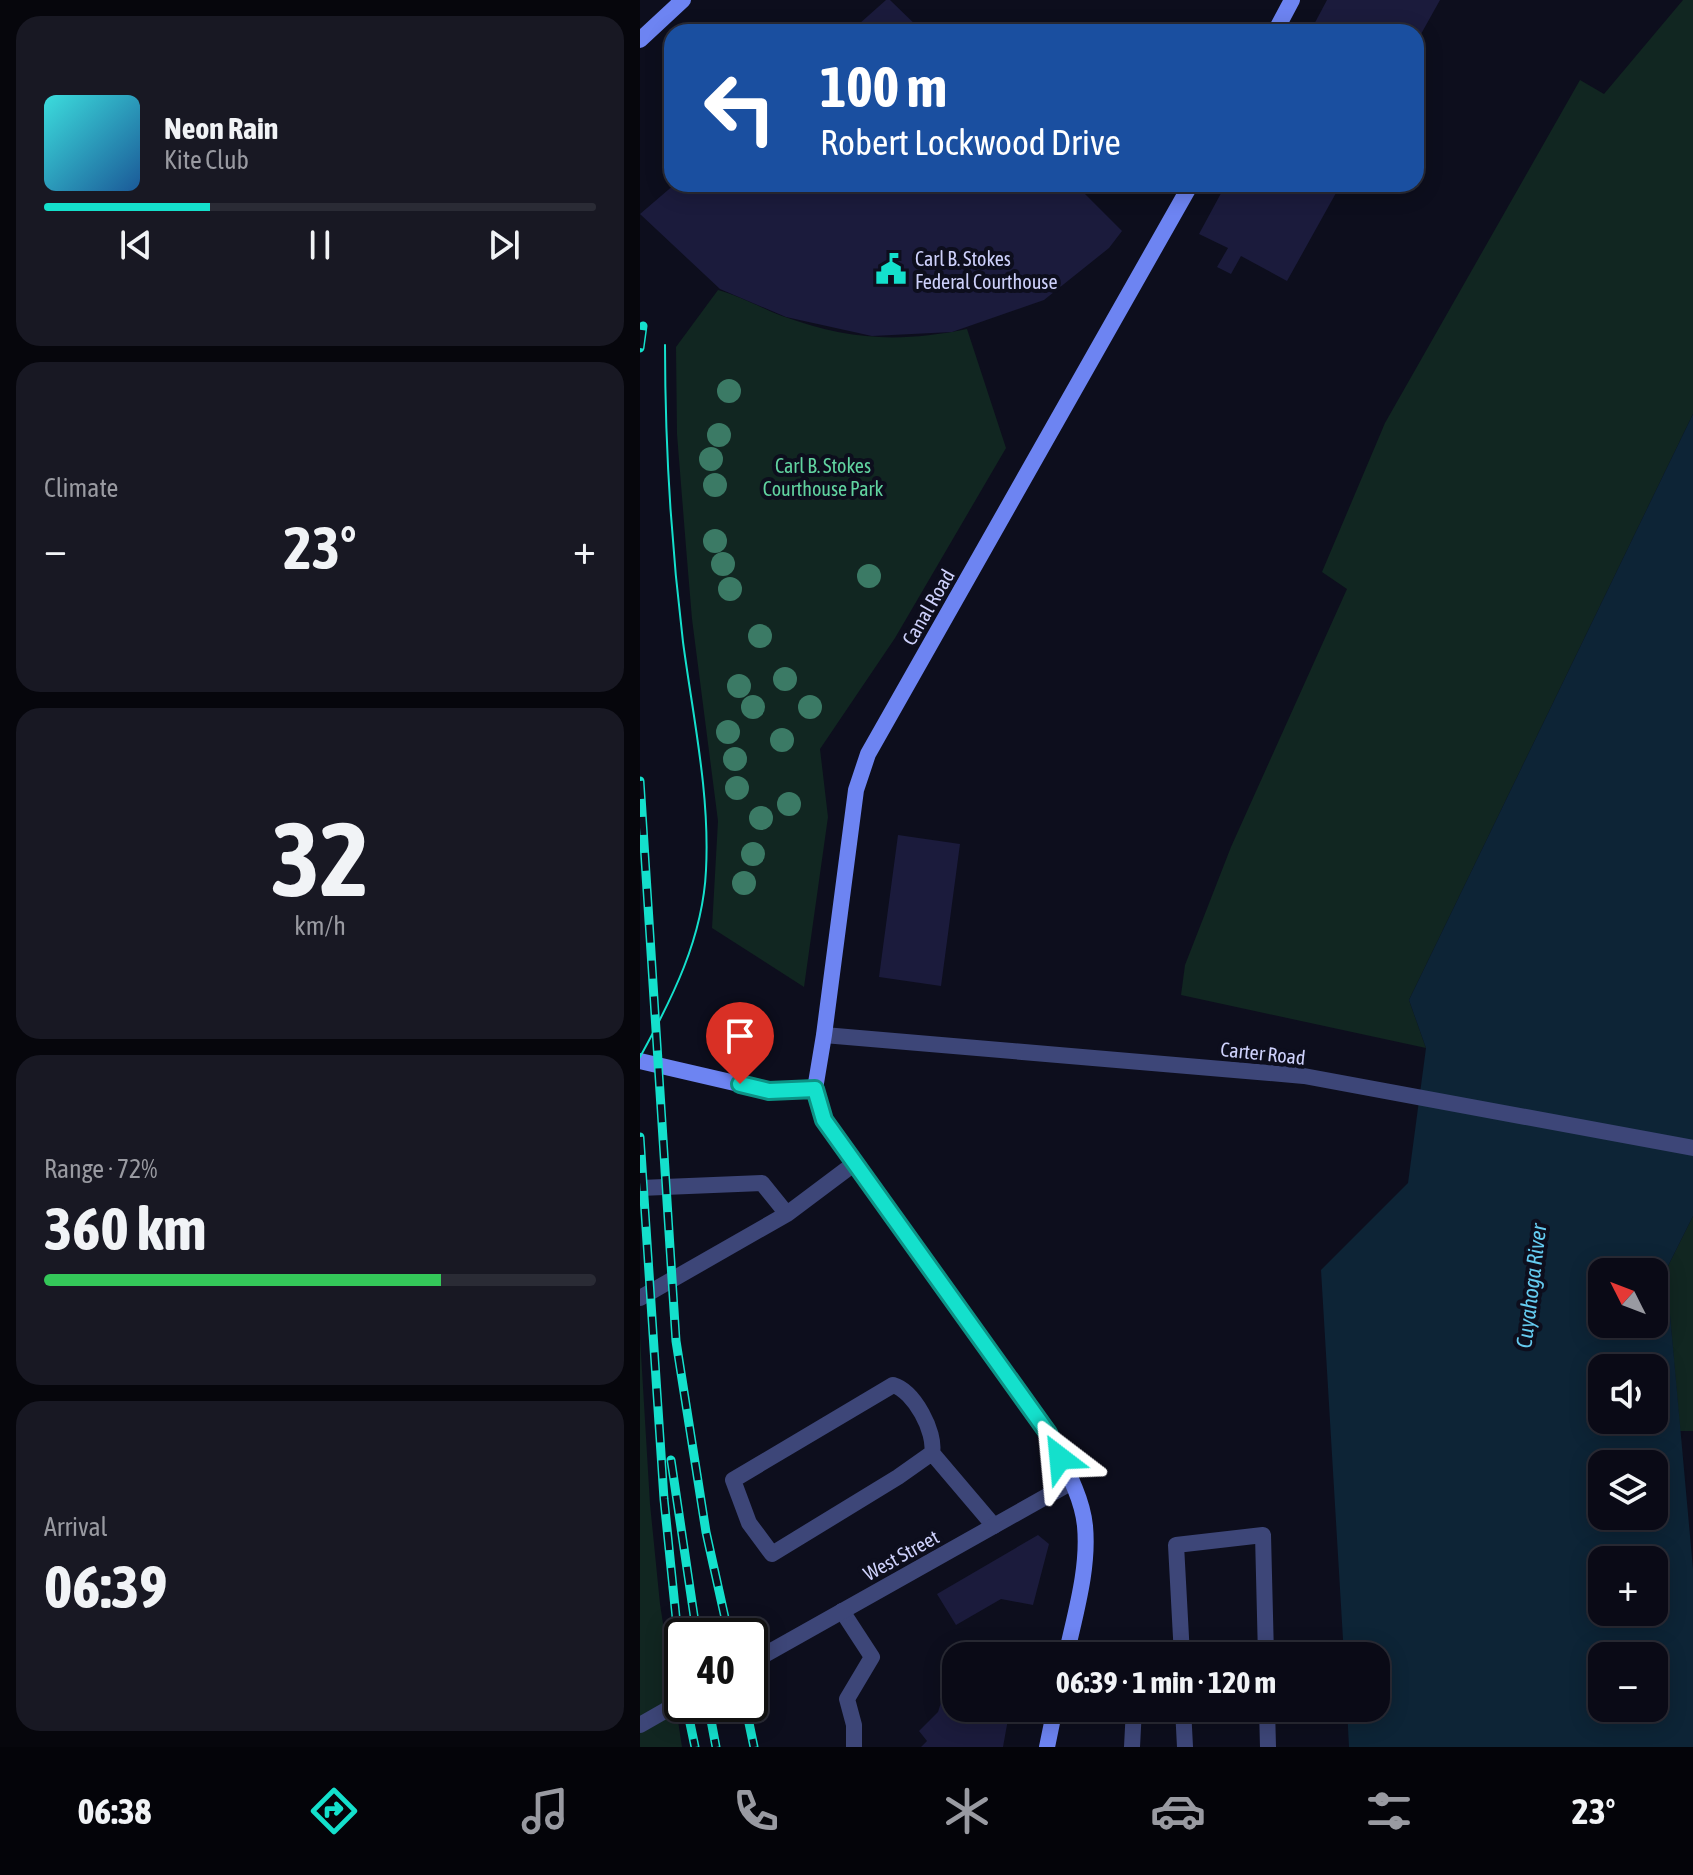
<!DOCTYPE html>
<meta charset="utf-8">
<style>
:root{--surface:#0a0a16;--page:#181823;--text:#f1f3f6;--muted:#999aa1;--line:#2a2b35;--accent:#14e0cc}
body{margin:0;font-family:"Asap Condensed",sans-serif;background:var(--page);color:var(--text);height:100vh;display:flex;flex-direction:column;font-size:30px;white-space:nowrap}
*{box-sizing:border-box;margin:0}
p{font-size:26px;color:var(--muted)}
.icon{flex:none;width:44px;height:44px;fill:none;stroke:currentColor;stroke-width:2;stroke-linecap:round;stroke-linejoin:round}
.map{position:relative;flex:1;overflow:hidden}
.details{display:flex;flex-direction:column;gap:16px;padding:16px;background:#06060c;width:640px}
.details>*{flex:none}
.top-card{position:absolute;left:24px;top:24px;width:760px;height:168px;border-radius:24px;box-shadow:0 4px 20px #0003,0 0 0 2px var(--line);background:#1a4fa0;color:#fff;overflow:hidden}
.needle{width:52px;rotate:312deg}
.buttons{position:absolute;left:948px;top:1258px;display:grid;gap:16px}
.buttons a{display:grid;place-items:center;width:80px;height:80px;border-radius:16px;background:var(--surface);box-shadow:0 4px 20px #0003,0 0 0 2px var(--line);font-size:40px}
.speed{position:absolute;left:24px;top:1618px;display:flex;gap:16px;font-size:40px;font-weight:700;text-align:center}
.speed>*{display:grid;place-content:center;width:104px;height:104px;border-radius:50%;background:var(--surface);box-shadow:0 4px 20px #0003,0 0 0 2px var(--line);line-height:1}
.speed .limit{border:4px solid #111;border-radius:12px;background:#fff;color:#111}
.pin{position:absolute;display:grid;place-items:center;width:68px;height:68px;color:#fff;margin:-82px -34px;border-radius:50% 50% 50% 0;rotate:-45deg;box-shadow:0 0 8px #0007}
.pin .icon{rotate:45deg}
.me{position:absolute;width:88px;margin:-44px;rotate:331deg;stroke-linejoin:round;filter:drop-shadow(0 0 6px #0008)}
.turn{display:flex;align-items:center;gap:28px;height:168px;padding:0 24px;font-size:36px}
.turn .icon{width:104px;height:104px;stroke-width:2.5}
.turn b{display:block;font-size:56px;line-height:68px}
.big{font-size:60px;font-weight:700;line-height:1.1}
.details .card{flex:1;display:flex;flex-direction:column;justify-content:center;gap:12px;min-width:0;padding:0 28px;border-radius:24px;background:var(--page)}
.details .dial{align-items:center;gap:0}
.dial b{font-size:104px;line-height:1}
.song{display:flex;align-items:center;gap:24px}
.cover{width:96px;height:96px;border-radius:12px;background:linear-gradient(135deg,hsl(180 70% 55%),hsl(210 70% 35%))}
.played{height:8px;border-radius:4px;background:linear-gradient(90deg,var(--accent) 30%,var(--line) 30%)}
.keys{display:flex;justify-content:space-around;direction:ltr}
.heat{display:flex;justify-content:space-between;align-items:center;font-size:44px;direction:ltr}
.charge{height:12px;border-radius:6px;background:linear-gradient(90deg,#34c759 72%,var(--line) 0)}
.trip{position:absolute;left:302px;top:1642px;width:448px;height:80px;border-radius:24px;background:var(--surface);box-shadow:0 4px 20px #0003,0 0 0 2px var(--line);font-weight:700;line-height:80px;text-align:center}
.tab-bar{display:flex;height:128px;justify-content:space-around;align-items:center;background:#040409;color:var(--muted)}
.tab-bar .icon{width:56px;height:56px}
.tab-bar .current{color:var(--accent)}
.tab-bar b{font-size:36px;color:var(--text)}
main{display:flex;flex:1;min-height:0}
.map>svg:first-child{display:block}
</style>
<main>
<section class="details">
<div class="card">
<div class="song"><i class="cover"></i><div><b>Neon Rain</b><p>Kite Club</p></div></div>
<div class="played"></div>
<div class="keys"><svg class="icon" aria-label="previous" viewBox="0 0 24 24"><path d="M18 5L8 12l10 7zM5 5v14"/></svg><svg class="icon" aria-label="pause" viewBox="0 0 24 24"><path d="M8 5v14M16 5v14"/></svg><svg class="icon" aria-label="next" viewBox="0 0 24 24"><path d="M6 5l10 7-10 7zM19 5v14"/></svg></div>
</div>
<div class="card"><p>Climate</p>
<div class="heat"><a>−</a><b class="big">23°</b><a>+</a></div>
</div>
<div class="card dial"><b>32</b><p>km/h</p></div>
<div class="card"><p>Range · 72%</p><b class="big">360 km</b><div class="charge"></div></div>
<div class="card"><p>Arrival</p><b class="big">06:39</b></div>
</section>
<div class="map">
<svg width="1053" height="1747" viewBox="0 0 1053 1747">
<rect width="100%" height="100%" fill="#0d0e1d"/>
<path fill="#112621" d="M1043 0H1053V414L769 1000 786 1048 541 995 545 965 591 847 707 589 682 572 745 423 940 80 964 94Z
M78 290C100 296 121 308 142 316 209 340 258 343 327 329L366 448 255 638 180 749 188 817 164 987 72 928 78 821 52 619 46 547 37 434 36 347Z
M1053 1216V1431H1040L1026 1270Z
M0 1337 10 1504 20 1604 42 1747H0Z"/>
<path fill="#0d2436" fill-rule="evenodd" d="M1053 414V1216L1026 1270 1053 1569V1747H709L707 1708H736V1656H704L681 1270 768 1183 786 1048 769 1000ZM962 1272H1014V1324H962ZM962 1368H1014V1420H962ZM962 1464H1014V1516H962ZM962 1560H1014V1612H962ZM962 1656H1014V1708H962Z"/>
<path fill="#1b1b3c" d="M246 0H250L283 32H210Z
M687 0H800L776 43V32H670Z
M35 184H435L482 231 469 248 404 300 312 332 232 336 146 317 80 289 0 214Z
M586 184H701L647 281 601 256 591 274 577 267 588 248 559 234Z
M258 835 320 844 301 986 239 977Z
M398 1535 409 1544 393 1605 361 1599 316 1625 297 1594Z
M315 1658 316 1708H370L363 1747H281L287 1741 279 1731 298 1712Z"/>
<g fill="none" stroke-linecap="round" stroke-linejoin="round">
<path stroke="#3d4678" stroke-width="16" d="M0 1188 122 1183 147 1214
M0 1298 147 1214 215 1163
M253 1385C274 1391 296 1432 292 1453L258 1477 132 1554 109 1523 93 1480Z
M292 1453 354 1526
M202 1611 232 1657 207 1699 214 1725V1747
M542 1656 536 1545 623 1535 626 1656
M543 1708 545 1747
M627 1708 628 1747
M492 1747 494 1708"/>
<path stroke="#3d4678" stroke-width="16" d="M184 1035 664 1076 1053 1148
M110 1663 432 1482
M0 1725 42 1701"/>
<path stroke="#6d84f2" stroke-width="16" d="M635 32 652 0
M0 40 43 0
M0 1061 129 1091 175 1089
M426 1656C435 1614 449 1569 445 1526 442 1494 422 1462 408 1433L184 1120 175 1089 184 1035 216 790 228 754 551 184
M407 1747 415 1708"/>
<path stroke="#14e0cc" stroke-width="2" d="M0 1057C32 999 63 938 66 870 70 794 53 717 43 642 31 543 25 445 25 345"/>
<defs>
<path id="rail" d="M0 348 3 326
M0 781 36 1341 66 1532 89 1636
M0 1137 24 1499 42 1676
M31 1460 57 1636
M46 1704 55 1747
M68 1704 76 1747
M105 1704 114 1747"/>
</defs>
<use href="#rail" stroke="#14e0cc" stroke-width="9"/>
<use href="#rail" stroke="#0d0e1d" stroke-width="6" stroke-dasharray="18" stroke-linecap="butt"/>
</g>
<g fill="#3b7a65">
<circle cx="89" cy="391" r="12"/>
<circle cx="79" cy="435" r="12"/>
<circle cx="71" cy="459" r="12"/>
<circle cx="75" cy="485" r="12"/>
<circle cx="75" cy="541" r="12"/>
<circle cx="83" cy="564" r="12"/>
<circle cx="229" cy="576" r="12"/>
<circle cx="90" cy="589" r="12"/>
<circle cx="120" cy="636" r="12"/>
<circle cx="145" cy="679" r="12"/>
<circle cx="99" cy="686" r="12"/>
<circle cx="113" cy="707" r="12"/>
<circle cx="170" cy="707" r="12"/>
<circle cx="88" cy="732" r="12"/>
<circle cx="142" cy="740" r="12"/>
<circle cx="95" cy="759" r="12"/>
<circle cx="97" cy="788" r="12"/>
<circle cx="149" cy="804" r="12"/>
<circle cx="121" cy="818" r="12"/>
<circle cx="113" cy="854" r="12"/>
<circle cx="104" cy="883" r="12"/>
</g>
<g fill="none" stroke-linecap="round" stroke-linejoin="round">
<defs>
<path id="route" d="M100 1084 129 1091 175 1089 184 1120 408 1433 420 1458"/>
</defs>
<use href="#route" stroke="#0d9285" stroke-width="20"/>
<use href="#route" stroke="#14e0cc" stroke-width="14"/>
</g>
<defs>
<symbol id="civic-bare" viewBox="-9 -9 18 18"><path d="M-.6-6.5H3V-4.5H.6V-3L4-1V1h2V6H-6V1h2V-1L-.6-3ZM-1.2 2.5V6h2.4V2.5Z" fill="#14e0cc" stroke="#0d0e1d" stroke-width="2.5" paint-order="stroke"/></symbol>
</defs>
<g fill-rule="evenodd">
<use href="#civic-bare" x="229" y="247" width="44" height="44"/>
</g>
<g text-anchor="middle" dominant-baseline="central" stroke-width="8" stroke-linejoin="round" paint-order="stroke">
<g font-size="20" fill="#ced1fb" stroke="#0d0e1d" text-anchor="start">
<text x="275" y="258">Carl B. Stokes<tspan x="275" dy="23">Federal Courthouse</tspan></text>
</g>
<g font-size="20" fill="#61d3a0" stroke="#0d0e1d">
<text x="183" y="465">Carl B. Stokes<tspan x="183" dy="23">Courthouse Park</tspan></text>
</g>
<g font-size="20" fill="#ced1fb" stroke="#0d0e1d">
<text transform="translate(288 607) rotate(-60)">Canal Road</text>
<text transform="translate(623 1053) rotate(6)">Carter Road</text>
<text transform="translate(261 1555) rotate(-29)">West Street</text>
</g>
<g font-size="22" font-style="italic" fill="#65ccf1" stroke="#0d0e1d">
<text transform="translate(891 1286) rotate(-83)">Cuyahoga River</text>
</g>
</g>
</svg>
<div class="buttons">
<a><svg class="needle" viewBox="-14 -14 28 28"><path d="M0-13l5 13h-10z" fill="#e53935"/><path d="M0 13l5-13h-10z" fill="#999aa1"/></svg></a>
<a><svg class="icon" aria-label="sound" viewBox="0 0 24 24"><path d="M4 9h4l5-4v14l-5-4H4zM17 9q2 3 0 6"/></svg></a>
<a><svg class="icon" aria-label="layers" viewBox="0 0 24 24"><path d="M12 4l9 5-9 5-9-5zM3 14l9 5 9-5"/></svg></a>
<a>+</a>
<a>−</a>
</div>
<div class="speed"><div class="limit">40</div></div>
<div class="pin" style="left:100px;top:1084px;background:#d93025"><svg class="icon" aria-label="arrive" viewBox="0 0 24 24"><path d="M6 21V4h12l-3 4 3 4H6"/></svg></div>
<svg class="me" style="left:420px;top:1458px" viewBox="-20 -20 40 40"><path d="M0-17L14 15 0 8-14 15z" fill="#14e0cc" stroke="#fff" stroke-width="4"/></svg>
<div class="trip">06:39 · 1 min · 120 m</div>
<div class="top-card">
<div class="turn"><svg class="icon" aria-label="left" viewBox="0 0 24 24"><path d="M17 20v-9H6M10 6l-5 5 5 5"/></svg><div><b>100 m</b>Robert Lockwood Drive</div></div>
</div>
</div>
</main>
<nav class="tab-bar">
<b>06:38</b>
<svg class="icon current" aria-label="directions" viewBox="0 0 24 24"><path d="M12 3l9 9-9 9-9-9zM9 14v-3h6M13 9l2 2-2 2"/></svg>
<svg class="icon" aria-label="music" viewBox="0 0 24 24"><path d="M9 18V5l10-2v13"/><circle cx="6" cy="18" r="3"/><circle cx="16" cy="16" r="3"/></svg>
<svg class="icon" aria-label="phone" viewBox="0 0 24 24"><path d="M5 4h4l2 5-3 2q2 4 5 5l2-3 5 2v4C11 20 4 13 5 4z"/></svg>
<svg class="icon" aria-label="climate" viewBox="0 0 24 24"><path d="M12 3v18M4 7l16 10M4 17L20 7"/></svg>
<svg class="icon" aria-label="car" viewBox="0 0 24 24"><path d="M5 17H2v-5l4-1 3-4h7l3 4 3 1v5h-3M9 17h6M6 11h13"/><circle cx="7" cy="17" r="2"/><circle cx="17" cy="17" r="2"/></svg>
<svg class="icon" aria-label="filters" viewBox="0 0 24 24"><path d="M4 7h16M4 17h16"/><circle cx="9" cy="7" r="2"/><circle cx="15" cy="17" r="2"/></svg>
<b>23°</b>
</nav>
